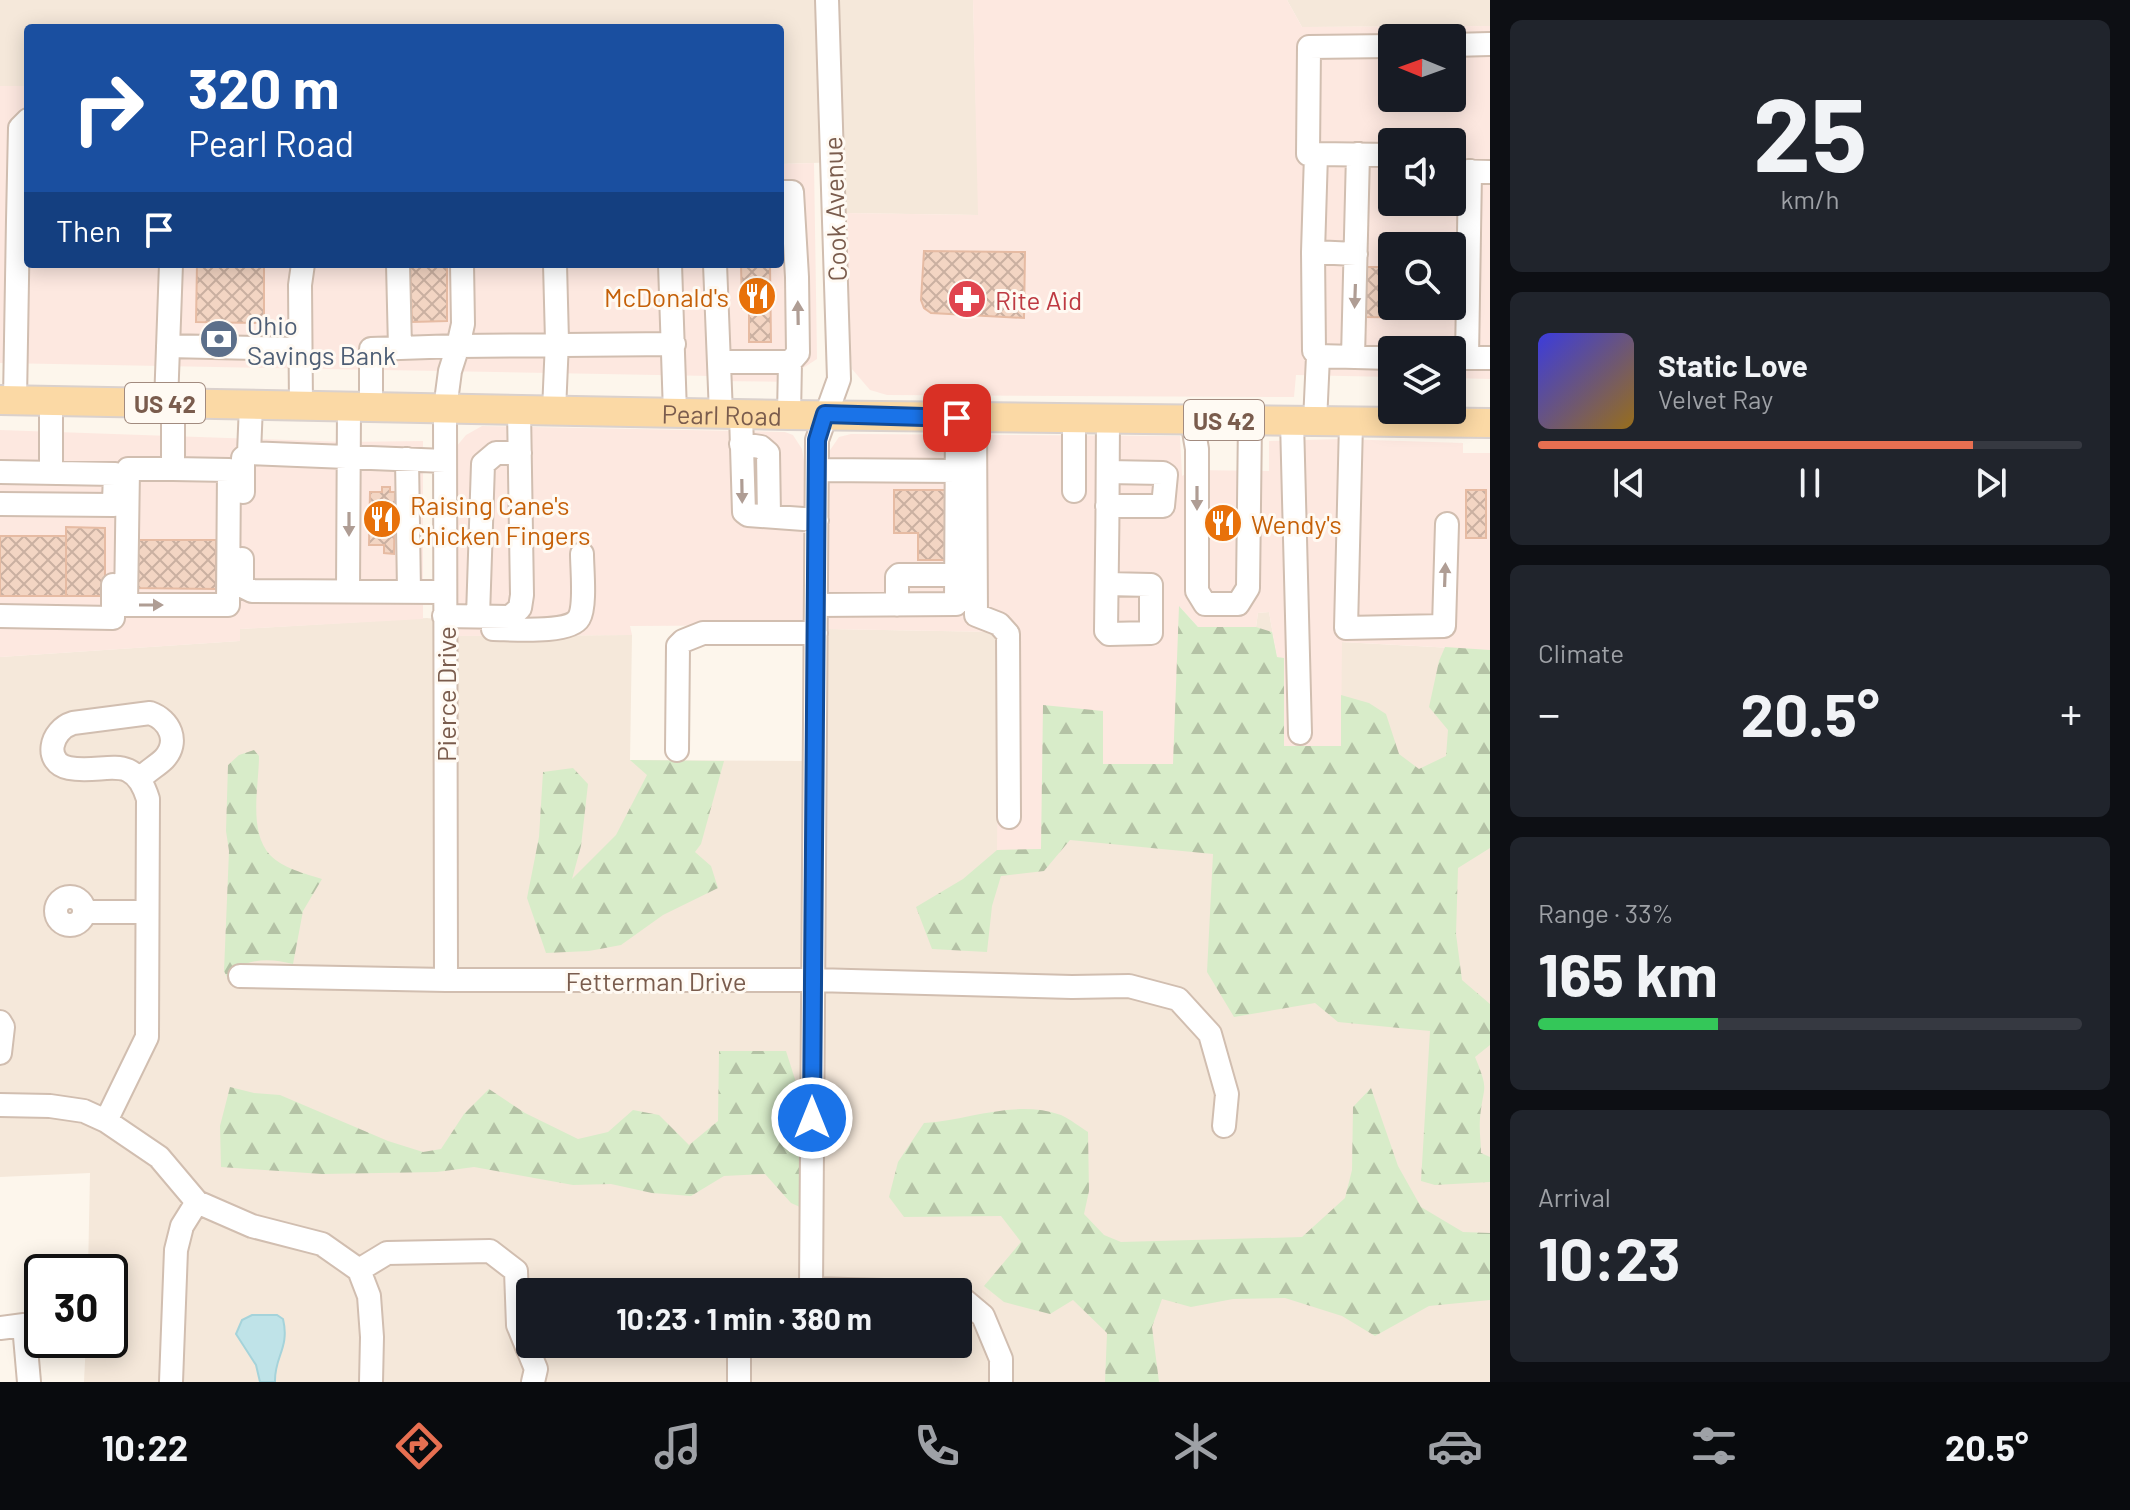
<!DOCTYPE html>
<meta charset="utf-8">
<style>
:root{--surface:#171b24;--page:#20242c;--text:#f1f3f6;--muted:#9ea1a6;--line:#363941;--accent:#e76f51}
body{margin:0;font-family:Barlow,sans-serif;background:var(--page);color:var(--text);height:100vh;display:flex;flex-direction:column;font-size:30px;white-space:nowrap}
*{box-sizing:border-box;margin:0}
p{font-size:26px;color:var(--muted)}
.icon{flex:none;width:44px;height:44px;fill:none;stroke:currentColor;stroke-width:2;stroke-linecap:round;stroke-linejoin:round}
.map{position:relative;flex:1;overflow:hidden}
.side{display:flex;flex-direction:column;gap:20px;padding:20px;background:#0d0f14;width:640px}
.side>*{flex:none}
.banner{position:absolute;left:24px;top:24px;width:760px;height:244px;border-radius:8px;box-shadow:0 4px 20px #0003;background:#1a4fa0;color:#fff;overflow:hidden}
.needle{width:52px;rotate:271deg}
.controls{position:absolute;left:1378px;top:24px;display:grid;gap:16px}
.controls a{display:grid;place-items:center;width:88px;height:88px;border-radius:8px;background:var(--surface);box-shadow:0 4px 20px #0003;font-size:40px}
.speed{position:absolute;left:24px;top:1254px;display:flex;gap:16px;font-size:40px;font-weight:700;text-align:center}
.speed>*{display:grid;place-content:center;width:104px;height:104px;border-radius:50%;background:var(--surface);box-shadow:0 4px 20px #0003;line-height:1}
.speed .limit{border:4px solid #111;border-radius:12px;background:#fff;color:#111}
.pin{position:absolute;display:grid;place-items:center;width:68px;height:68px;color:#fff;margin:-34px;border-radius:16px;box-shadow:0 4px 12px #0006}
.me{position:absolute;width:88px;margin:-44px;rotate:0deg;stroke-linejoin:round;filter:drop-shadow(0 0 6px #0008)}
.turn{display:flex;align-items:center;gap:28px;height:168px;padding:0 32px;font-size:36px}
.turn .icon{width:104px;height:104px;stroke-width:2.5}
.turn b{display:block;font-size:56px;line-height:68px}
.then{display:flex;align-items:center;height:76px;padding:0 32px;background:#0003;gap:16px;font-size:30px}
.big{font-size:60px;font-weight:700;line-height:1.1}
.side .widget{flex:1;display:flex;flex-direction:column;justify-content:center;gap:12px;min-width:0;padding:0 28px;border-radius:12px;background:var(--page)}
.side .dial{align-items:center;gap:0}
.dial b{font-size:104px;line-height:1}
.song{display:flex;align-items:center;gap:24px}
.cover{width:96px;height:96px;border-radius:12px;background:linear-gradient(135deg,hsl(240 70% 55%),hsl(40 70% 35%))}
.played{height:8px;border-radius:4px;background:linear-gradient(90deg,var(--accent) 80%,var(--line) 80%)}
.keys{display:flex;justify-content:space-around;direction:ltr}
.heat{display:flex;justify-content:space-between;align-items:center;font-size:44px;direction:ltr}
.charge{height:12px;border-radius:6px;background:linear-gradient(90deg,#34c759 33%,var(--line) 0)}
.trip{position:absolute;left:516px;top:1278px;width:456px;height:80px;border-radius:8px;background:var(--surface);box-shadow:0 4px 20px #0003;font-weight:700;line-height:80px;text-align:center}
.dock{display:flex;height:128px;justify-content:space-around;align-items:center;background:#090b0e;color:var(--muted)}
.dock .icon{width:56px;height:56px}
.dock .active{color:var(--accent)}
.dock b{font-size:36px;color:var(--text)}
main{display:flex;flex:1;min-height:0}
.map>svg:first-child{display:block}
</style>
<main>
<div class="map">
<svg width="1490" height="1382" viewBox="0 0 1490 1382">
<defs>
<pattern id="forest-firs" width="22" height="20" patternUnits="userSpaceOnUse" patternTransform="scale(2)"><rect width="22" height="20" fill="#d8ecc9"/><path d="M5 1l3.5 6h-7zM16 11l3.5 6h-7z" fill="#b4c2a5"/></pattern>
<pattern id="building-cross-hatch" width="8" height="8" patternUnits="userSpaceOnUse" patternTransform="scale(2)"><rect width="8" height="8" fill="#f3d5c3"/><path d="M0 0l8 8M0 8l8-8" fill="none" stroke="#cab0a1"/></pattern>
</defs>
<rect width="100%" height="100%" fill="#fdf6ec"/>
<path fill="#f5e8da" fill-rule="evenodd" d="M0 0H973L979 215 844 213 842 162 780 164V28H28V86H0Z
M1287 0H1490V26L1302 27Z
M1269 612 1277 657 1341 746V642L1490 650V1382H84L86 1340H110V1272H88L90 1173 0 1177V657L239 641 240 629 427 618 451 621V636L632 635 630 760 807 761 826 629 999 632 998 850 1256 627 1258 613ZM530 1292H958V1344H530Z"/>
<path fill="#fde8e0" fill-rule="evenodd" d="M973 0H1287L1302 27 1490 26V379L1452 378V350H1392V377L1296 375 1294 397 887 395 870 390 852 369 843 284 844 213 978 215ZM1392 38H1452V98H1392ZM1392 142H1452V202H1392ZM1392 246H1452V306H1392Z
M0 86H28V264H780V164L814 163 817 359 800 370 798 382 712 381 711 376 0 363Z
M482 426 785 432 793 435 802 449 806 474 807 625 630 626 632 635 451 636 456 447 466 435Z
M0 430 344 442 423 441V619L240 629V641L0 657Z
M851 434 1180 436 1182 476 1192 470 1269 471V441L1341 439 1463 443V453H1490V650L1342 642 1341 747 1284 746V659L1277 657 1269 612 1258 613 1256 627H1198L1180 607 1173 764 1103 765 1041 849 997 850 999 632 825 629 826 456 839 437Z"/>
<path fill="url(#forest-firs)" d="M1179 606 1198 627H1256L1272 632 1277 657 1284 658V746H1341V695L1369 703 1386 714 1399 754 1419 769 1446 756 1448 730 1429 707 1439 661 1445 647 1490 650V848L1458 868 1456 934 1462 980 1490 1004V1045L1475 1057C1490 1093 1483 1084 1480 1119 1479 1130 1481 1142 1481 1153L1490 1157V1182L1435 1185 1421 1181 1430 1031 1338 1022 1315 1003 1234 1017 1207 972 1213 854 1070 840 1044 871 1001 876 992 906 987 952 932 949 916 907 963 879 997 850 1041 849 1043 705 1103 711V764H1173Z
M254 750 259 756C259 786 248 831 270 855 282 868 306 874 322 879L303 911 293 964C276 960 262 958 245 964L240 976 231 985 224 971 229 851 226 831 228 765 239 755Z
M630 760 724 761 701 844 695 852 711 866 718 888 663 915 621 945 589 951 546 953 527 898 539 837 543 772 573 768 588 784 581 846 572 879 616 835 647 775Z
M719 1051H786L800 1095 810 1149 800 1207 791 1203 765 1174 724 1176 691 1196 652 1193 611 1184 573 1185 474 1167 437 1172 322 1174 221 1167 220 1126 230 1087 254 1093 280 1095 388 1141 423 1152 441 1149 464 1114 489 1089 525 1113 578 1139 608 1132 633 1110 659 1115 689 1145 718 1121Z
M1371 1088 1398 1166 1421 1207 1463 1232 1490 1233V1300L1429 1306 1375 1336 1342 1316 1285 1298 1233 1299 1191 1307 1162 1299 1152 1327 1159 1382H1105L1107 1333 1073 1300 1050 1314 1004 1302 984 1286 1021 1242 1001 1216 904 1217 889 1197 898 1162 924 1123C970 1120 1015 1099 1061 1115 1070 1119 1080 1127 1088 1132L1089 1191 1084 1214 1104 1235 1121 1242 1302 1237 1345 1198 1352 1170 1353 1107Z"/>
<path fill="#bfe3e8" stroke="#a5d3da" stroke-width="2" d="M252 1315H277L283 1319C290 1348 274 1357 275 1382H260L256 1365 236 1334 242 1320Z"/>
<path fill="url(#building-cross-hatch)" stroke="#e6bba3" stroke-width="2" d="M924 251 1025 252 1024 318 931 313 924 308 921 300Z
M197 264H264V323L196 322Z
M410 264H447V321L412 322Z
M741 264H770L771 342H749V308H742Z
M1363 267H1392V306H1440V318L1363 317Z
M382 487H390V492H395L394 554 384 553V545H369L370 492H382Z
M894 490H949V560H918V533H894Z
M1466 490H1486V538H1466Z
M66 527 105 528V596H66Z
M0 536H66V596H0Z
M131 540H216V589L130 588Z"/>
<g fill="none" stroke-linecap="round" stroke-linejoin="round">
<defs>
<path id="minor" d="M1452 45 1490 44
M1316 154H1308L1309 47 1392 46
M1452 168 1456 171 1490 172
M780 192H792L797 277 798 353 790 362 789 415
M18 220 20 128 28 120
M1313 252 1356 254
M398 264 400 348 458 346 450 371 445 409 446 980
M462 264 463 324 458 346 674 344
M670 264 675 413
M715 264 721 414
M168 346 299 349
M1318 356 1314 351 1313 252 1316 154 1392 155
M1353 357 1358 154
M1453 358H1490
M1467 358 1470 171
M719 362H790
M15 400 18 220H28
M166 403 171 264
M173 403V469H128L126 605H228L229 470 173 469
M301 406 300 285 303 264
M371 407V349L400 348
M554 411 557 341 555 264
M741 415 744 512 748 515 817 520
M975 418 976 615 999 624 1008 634 1009 817
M1192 420 1197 449V591L1205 604H1238L1248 588 1250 421
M1292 421 1300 733
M1315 422 1318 356 1392 358
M1351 423 1346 628 1444 626 1447 524
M741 444 761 447 768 453 769 516
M249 453 445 461
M407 459 409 592
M817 470 957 471
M0 472 115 474 114 502
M51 473V401
M1074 491V419
M243 492V458L249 453 251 405
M0 504 114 505
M1107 506H1163L1166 475 1163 473 1108 472
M242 559V586L252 591 444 592
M1107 584 1151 585V633L1109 634 1106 631C1107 560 1108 490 1108 419
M348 591 349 407
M816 605 956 604 957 418
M897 605V577L899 575H958
M0 616 113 618V585
M444 616 510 617 520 608 522 595 519 410
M478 616 483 464 496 453H520
M493 629C511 629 570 634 579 618 586 606 582 569 582 554
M677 750 678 646 683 641 703 633H816
M56 911a14 14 0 1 1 28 0a14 14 0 1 1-28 0Z
M84 912H147
M240 976 446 980H814L1072 987 1129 986 1178 999 1210 1034 1227 1094 1224 1126
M0 1022 3 1027 0 1053
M0 1105 50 1106 84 1111 106 1121 159 1157 197 1202 252 1226 322 1244 359 1270 369 1296 372 1337 371 1382
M106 1121 147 1037 148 799C133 750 105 775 69 768 43 763 50 730 73 723L150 713C170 720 180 742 164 759 157 766 147 771 140 779
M359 1270 387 1253 490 1251 516 1271 518 1325 536 1369 533 1382
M811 1289 817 440 839 379 827 0
M776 1292 811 1289 920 1292
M958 1295 983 1316 1001 1359V1382
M0 1328 24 1325 29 1382
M171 1382 176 1250 182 1226 197 1202
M739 1382V1344"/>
<g id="major">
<path id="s1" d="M0 400 789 415 1490 423"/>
</g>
</defs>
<use href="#minor" stroke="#d1beb0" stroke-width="26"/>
<use href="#major" stroke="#dad1cd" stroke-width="32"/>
<use href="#minor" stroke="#fff" stroke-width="22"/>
<use href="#major" stroke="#fbd9a5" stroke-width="28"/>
</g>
<defs><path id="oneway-solid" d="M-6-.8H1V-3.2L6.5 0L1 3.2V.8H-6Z" transform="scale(2)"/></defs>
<g fill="#af9d94">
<use href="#oneway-solid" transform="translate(1355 296) rotate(92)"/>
<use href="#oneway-solid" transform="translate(798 313) rotate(-91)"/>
<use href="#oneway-solid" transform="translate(742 491) rotate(89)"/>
<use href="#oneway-solid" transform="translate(1197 498) rotate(90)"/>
<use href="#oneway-solid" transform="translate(349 524) rotate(90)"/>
<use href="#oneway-solid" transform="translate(1445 575) rotate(-88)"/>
<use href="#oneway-solid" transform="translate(151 605)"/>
</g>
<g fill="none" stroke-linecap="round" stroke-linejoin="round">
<defs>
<path id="route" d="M812 1118 817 440 825 414 957 418"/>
</defs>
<use href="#route" stroke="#114b97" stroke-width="20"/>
<use href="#route" stroke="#1a73e8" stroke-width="14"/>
</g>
<defs>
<symbol id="restaurant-disc" viewBox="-11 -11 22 22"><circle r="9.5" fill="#e8710a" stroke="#fffaf3"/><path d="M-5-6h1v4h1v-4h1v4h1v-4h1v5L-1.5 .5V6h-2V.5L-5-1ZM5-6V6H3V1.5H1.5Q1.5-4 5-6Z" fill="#fff"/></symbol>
<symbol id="pharmacy-disc" viewBox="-11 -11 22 22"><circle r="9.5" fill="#e0444e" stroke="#fffaf3"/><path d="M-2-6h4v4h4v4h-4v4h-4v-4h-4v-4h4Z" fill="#fff"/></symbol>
<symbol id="bank-disc" viewBox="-11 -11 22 22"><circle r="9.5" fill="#5c6f8a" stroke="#fffaf3"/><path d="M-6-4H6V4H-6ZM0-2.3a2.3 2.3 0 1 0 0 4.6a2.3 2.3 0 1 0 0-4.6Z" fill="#fff"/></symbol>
</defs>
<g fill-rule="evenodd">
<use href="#restaurant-disc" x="735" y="274" width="44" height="44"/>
<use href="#pharmacy-disc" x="945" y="277" width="44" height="44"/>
<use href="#bank-disc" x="197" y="317" width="44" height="44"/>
<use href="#restaurant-disc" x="360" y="497" width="44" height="44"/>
<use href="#restaurant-disc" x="1201" y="501" width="44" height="44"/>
</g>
<g text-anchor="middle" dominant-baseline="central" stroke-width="6" stroke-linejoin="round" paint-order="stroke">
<g fill="#fffaf3" stroke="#a28b7f" stroke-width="2">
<rect x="125" y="383" width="80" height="40" rx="6"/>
<rect x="1184" y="400" width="80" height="40" rx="6"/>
</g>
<g font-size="24" font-weight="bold" fill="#7a5c4d">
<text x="165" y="403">US 42</text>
<text x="1224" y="420">US 42</text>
</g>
<g font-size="26" fill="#7a5c4d" stroke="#fffaf3">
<text transform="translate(834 209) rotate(-92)">Cook Avenue</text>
<text stroke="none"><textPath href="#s1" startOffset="722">Pearl Road</textPath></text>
<text transform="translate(445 694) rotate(-90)">Pierce Drive</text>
<text x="656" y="980">Fetterman Drive</text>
</g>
<g font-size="26" fill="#c56008" stroke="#fffaf3" text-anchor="start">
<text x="729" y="296" text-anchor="end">McDonald's</text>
<text x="410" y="504">Raising Cane's<tspan x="410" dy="30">Chicken Fingers</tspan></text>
<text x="1251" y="523">Wendy's</text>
</g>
<g font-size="26" fill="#be3a42" stroke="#fffaf3" text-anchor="start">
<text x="995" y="299">Rite Aid</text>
</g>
<g font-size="26" fill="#4e5e75" stroke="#fffaf3" text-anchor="start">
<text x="247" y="324">Ohio<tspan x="247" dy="30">Savings Bank</tspan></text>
</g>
</g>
</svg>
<div class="controls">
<a><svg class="needle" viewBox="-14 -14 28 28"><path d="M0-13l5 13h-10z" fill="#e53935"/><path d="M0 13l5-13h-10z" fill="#9ea1a6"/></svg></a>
<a><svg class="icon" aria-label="sound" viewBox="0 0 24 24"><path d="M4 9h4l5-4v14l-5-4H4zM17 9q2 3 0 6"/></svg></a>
<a><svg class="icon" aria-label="search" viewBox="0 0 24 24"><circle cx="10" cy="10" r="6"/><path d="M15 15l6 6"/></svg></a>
<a><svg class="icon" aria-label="layers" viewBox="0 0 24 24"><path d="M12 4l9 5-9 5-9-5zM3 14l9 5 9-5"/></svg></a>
</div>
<div class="speed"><div class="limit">30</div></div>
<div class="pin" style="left:957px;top:418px;background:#d93025"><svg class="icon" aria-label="arrive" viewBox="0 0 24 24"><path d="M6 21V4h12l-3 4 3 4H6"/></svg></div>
<svg class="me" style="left:812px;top:1118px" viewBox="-20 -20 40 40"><circle r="17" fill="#1a73e8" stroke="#fff" stroke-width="3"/><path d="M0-11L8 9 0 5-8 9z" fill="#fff"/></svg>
<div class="trip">10:23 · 1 min · 380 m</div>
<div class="banner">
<div class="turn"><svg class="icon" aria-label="right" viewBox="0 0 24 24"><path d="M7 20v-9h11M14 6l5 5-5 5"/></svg><div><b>320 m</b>Pearl Road</div></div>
<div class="then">Then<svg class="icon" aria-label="arrive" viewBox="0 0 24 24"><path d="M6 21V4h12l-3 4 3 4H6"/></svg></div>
</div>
</div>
<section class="side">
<div class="widget dial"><b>25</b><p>km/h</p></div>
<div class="widget">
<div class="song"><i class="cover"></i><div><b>Static Love</b><p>Velvet Ray</p></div></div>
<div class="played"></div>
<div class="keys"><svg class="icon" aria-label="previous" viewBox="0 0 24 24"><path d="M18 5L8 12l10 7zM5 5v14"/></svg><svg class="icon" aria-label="pause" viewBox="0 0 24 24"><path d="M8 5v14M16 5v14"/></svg><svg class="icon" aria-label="next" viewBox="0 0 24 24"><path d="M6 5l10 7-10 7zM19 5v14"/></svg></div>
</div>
<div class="widget"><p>Climate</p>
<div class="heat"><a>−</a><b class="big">20.5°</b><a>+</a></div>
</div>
<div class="widget"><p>Range · 33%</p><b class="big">165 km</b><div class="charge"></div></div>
<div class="widget"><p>Arrival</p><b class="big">10:23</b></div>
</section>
</main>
<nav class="dock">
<b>10:22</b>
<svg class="icon active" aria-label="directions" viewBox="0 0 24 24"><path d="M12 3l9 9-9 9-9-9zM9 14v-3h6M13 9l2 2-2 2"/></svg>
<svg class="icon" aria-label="music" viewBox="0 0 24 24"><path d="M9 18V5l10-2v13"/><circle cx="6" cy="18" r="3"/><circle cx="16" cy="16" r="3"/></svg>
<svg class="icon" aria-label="phone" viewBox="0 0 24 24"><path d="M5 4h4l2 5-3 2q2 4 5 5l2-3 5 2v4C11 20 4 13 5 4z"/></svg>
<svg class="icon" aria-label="climate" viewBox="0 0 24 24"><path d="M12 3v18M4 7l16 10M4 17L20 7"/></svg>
<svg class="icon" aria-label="car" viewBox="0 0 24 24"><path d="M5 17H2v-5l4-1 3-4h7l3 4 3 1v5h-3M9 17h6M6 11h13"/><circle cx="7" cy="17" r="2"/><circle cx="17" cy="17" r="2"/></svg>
<svg class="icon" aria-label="filters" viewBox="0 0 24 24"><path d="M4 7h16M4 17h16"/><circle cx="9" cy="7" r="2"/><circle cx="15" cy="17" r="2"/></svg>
<b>20.5°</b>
</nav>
